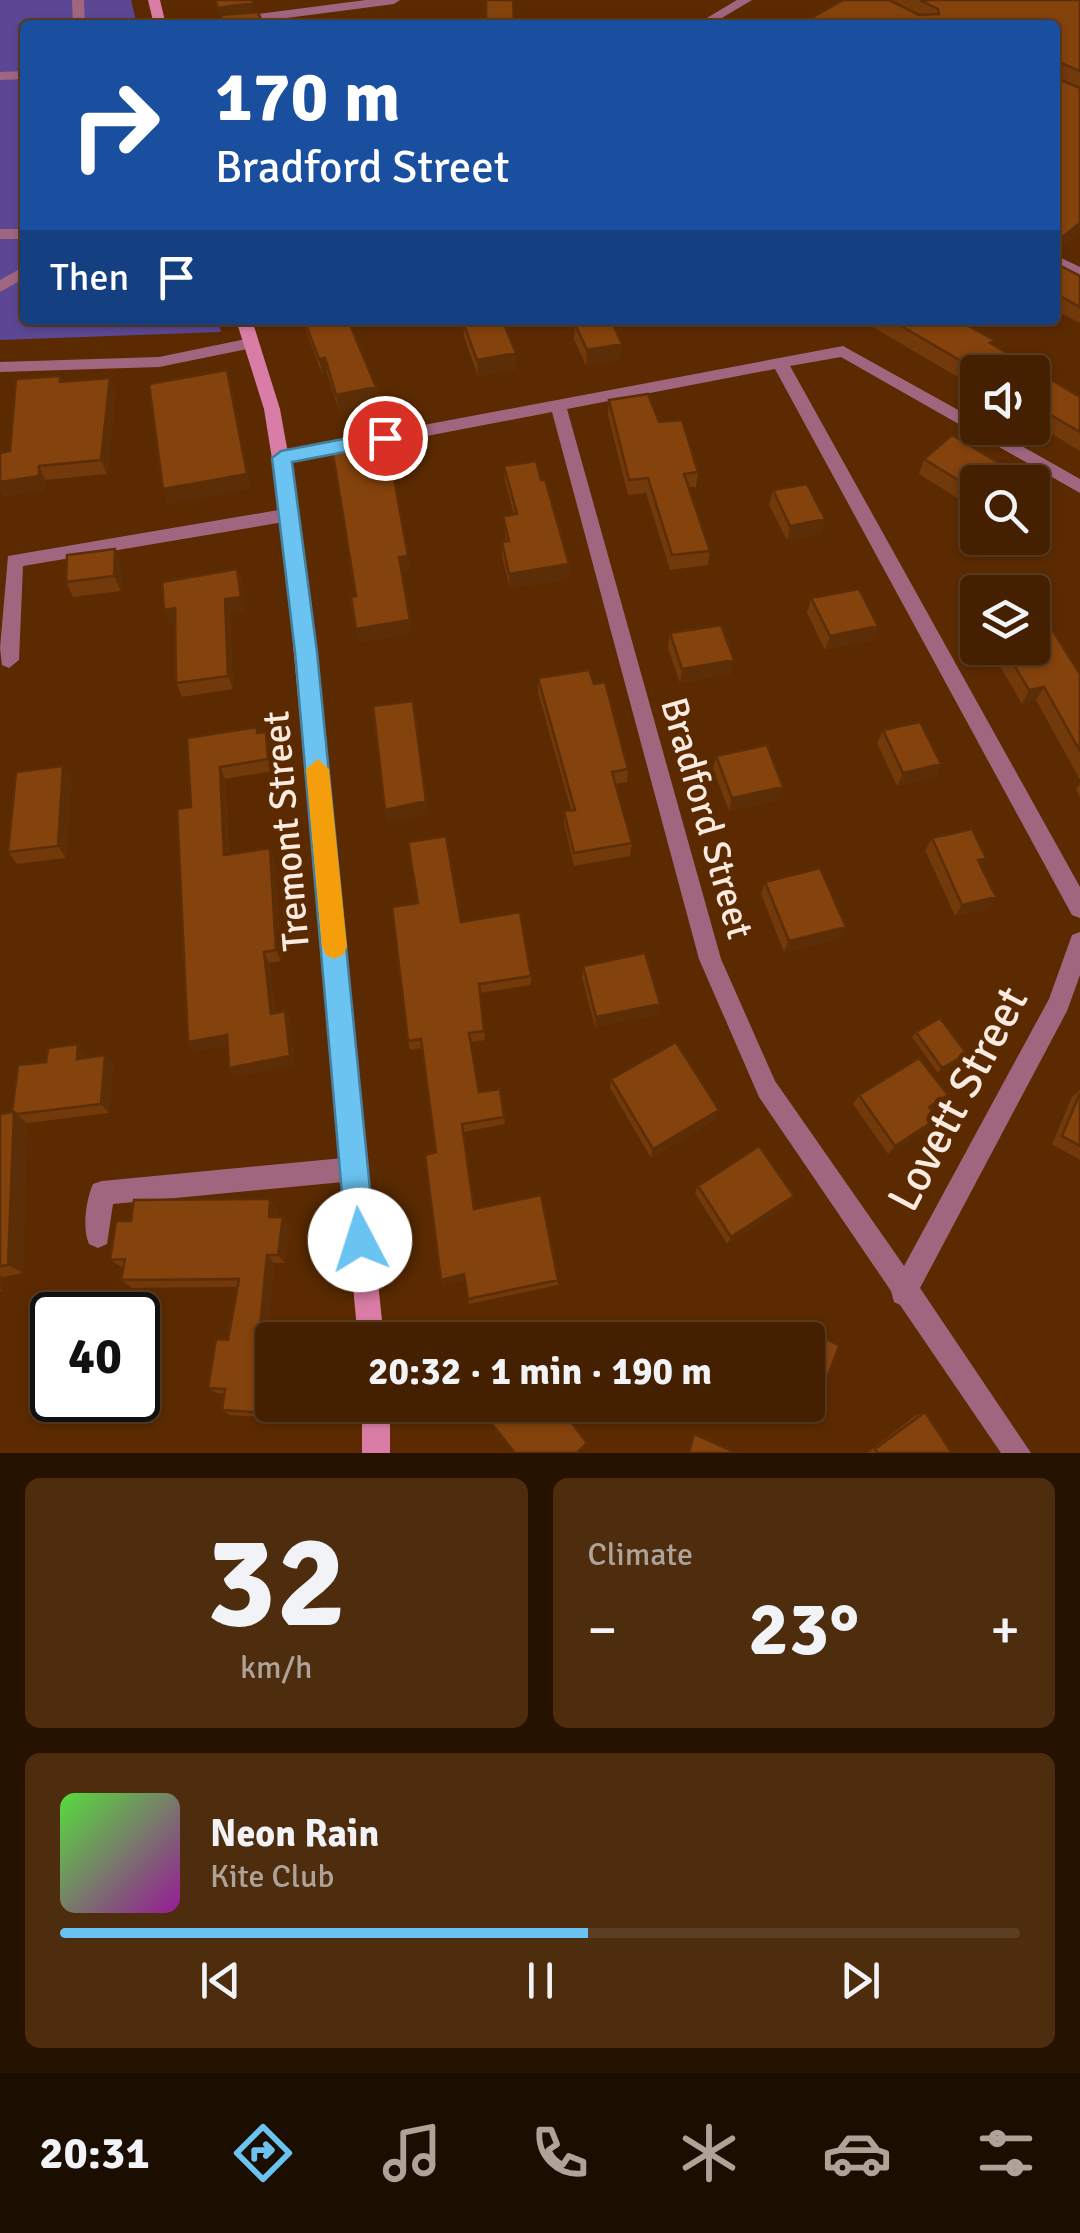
<!DOCTYPE html>
<meta charset="utf-8">
<style>
:root{--surface:#442000;--page:#4e2d0f;--text:#f1f3f6;--muted:#afa399;--line:#5c3e22;--accent:#6ac3f1}
body{margin:0;font-family:Signika,sans-serif;background:var(--page);color:var(--text);height:100vh;display:flex;flex-direction:column;font-size:38px;white-space:nowrap}
*{box-sizing:border-box;margin:0}
p{font-size:32px;color:var(--muted)}
.icon{flex:none;width:55px;height:55px;fill:none;stroke:currentColor;stroke-width:2;stroke-linecap:round;stroke-linejoin:round}
.map{position:relative;height:1453px;overflow:hidden}
.details{display:flex;flex-direction:column;gap:25px;padding:25px;background:#251200;flex:1}
.details>*{flex:none}
.top-card{position:absolute;left:20px;top:20px;width:1040px;height:305px;border-radius:10px;box-shadow:0 2px 8px #0004,0 0 0 2px var(--line);background:#1a4fa0;color:#fff;overflow:hidden}
.tools{position:absolute;left:960px;top:355px;display:grid;gap:20px}
.tools a{display:grid;place-items:center;width:90px;height:90px;border-radius:10px;background:var(--surface);box-shadow:0 2px 8px #0004,0 0 0 2px var(--line);font-size:50px}
.speed{position:absolute;left:30px;top:1292px;display:flex;gap:20px;font-size:50px;font-weight:700;text-align:center}
.speed>*{display:grid;place-content:center;width:130px;height:130px;border-radius:50%;background:var(--surface);box-shadow:0 2px 8px #0004,0 0 0 2px var(--line);line-height:1}
.speed .limit{border:5px solid #111;border-radius:15px;background:#fff;color:#111}
.pin{position:absolute;display:grid;place-items:center;width:85px;height:85px;color:#fff;margin:-42px;border:5px solid #fff;border-radius:50%;box-shadow:0 2px 10px #0007}
.me{position:absolute;width:110px;margin:-55px;rotate:355deg;stroke-linejoin:round;filter:drop-shadow(0 0 8px #0008)}
.turn{display:flex;align-items:center;gap:35px;height:210px;padding:0 30px;font-size:45px}
.turn .icon{width:130px;height:130px;stroke-width:2.5}
.turn b{display:block;font-size:70px;line-height:85px}
.then{display:flex;align-items:center;height:95px;padding:0 30px;background:#0003;gap:20px;font-size:38px}
.big{font-size:75px;font-weight:700;line-height:1.1}
.details .widget{flex:1;display:flex;flex-direction:column;justify-content:center;gap:15px;min-width:0;padding:0 35px;border-radius:15px;background:var(--page)}
.details .dial{align-items:center;gap:0}
.dial b{font-size:130px;line-height:1}
.song{display:flex;align-items:center;gap:30px}
.cover{width:120px;height:120px;border-radius:15px;background:linear-gradient(135deg,hsl(110 70% 55%),hsl(300 70% 35%))}
.played{height:10px;border-radius:5px;background:linear-gradient(90deg,var(--accent) 55%,var(--line) 55%)}
.keys{display:flex;justify-content:space-around;direction:ltr}
.heat{display:flex;justify-content:space-between;align-items:center;font-size:55px;direction:ltr}
.details .tiles{flex:1;display:grid;gap:25px;grid-template-columns:1fr 1fr}
.widget:last-child{grid-column:span 2}
.trip{position:absolute;left:255px;top:1322px;width:570px;height:100px;border-radius:10px;background:var(--surface);box-shadow:0 2px 8px #0004,0 0 0 2px var(--line);font-weight:700;line-height:100px;text-align:center}
.tab-bar{display:flex;height:160px;justify-content:space-around;align-items:center;background:#1b0d00;color:var(--muted)}
.tab-bar .icon{width:70px;height:70px}
.tab-bar .on{color:var(--accent)}
.tab-bar b{font-size:45px;color:var(--text)}
.map>svg:first-child{display:block}
</style>
<div class="map">
<svg width="1080" height="1453" viewBox="0 0 1080 1453">
<rect width="100%" height="100%" fill="#5b2a00"/>
<path fill="#5b4793" d="M0 0H131L137 25H25V320H218L221 332 0 340Z"/>
<g fill="none" stroke-linecap="round" stroke-linejoin="round">
<path fill="#a1667f" fill-rule="evenodd" d="M72 0H84L85 25H73Z
M25 71V79L0 80V72Z
M0 229H25V239H0Z
M25 266V278L0 292V280Z"/>
<path fill="#a1667f" fill-rule="evenodd" d="M366 0H400L394 4 233 25H199L205 21Z
M737 0H752L710 25H695Z
M1055 255 1080 267V278L1055 266Z
M251 338 257 339V347L159 367 0 372V362L159 357Z
M843 346 978 421V428H990L1080 479V493L841 357 790 366 1080 887V918L1072 915 775 369 567 409 721 959 775 1081 904 1266 1049 999 1072 935 1080 932V975L1067 1011 920 1288 1031 1453H1001L900 1305 894 1302 891 1291 759 1097 699 959 552 412 281 464 272 458 281 452Z
M290 508 299 515 296 520 23 566 19 660 9 668 2 665 0 648 8 556Z
M354 1157 363 1160 366 1169 363 1178 354 1181 113 1204 107 1244 98 1248 89 1244C82 1228 86 1200 93 1184L102 1181Z"/>
<path fill="#da7da6" fill-rule="evenodd" d="M148 0H160L166 25H154Z
M236 320H252L280 409 299 515 384 1340H358L281 515 264 409Z
M362 1405H390V1453H362Z"/>
</g>
<path fill="#72390a" d="M891 0H1080V87L1056 77 1080 233 1055 252V25L919 15H921Z
M1055 263 1080 276V323L1055 310Z
M302 320H348L376 387 378 403 339 411 327 373 322 374Z
M867 320H958L992 344 1080 397V451L1032 422V372H978V389L866 323Z
M463 322 516 369 478 376 464 337Z
M575 324 621 359 586 366 574 339Z
M60 376 62 382 115 393 107 474 45 480V490L4 496 0 487V453L10 451Z
M609 400 659 422 698 472 696 487H688L710 551 708 565 670 570 646 493 628 495 608 415Z
M924 459 978 482V511L919 474Z
M504 466 569 579 510 588 502 557V542H506L503 516 514 515 505 481Z
M773 490 825 519 821 534 787 540 769 505Z
M121 563V591L73 597 66 582Z
M237 569 242 583 245 611 230 614 233 689 182 697 176 683 175 623 170 624 164 610Z
M811 598 878 626 873 640 825 650 807 613Z
M670 633 731 674 680 683 668 648Z
M998 648H1032L1080 674V780L1036 700 1022 704 997 661 1001 653Z
M538 678 594 684 628 769 627 782 616 784 632 843 630 856 574 866 564 824V811L571 810 538 692Z
M883 730 941 764 935 777 897 786 877 743Z
M266 732 270 744 273 771 225 779 229 855 274 859 281 961 269 963 275 1013 285 1011 290 1021 294 1065 235 1077 229 1068 228 1045 194 1052 188 1042 191 807 187 738Z
M716 756 783 787 779 800 729 811 713 769Z
M63 766 71 779 66 858 17 864 8 852Z
M1080 783V798L1076 790Z
M932 838 981 866 996 897 988 909 955 916 925 850Z
M765 882 840 938 784 952 761 894Z
M418 903 461 922 531 976V985L480 993 485 1040 471 1042 479 1092 504 1117 505 1124 464 1132 474 1209 558 1280V1285L469 1304 465 1280 443 1285 441 1280 436 1152 422 1048 410 1050 408 1041Z
M583 966 660 1004 658 1014 595 1027 582 977Z
M916 1032 963 1059 938 1073 912 1037Z
M78 1044 87 1054V1058L105 1055 113 1065 109 1113 27 1123 23 1273 3 1277V1291H0V1114L12 1112 46 1062Z
M611 1079 716 1119 651 1158 610 1088Z
M1080 1090V1160L1052 1144 1072 1097Z
M859 1095H948L940 1104 932 1110 930 1127 888 1154 853 1104Z
M698 1186 789 1204 727 1244 695 1193Z
M277 1209 276 1217 289 1227 285 1263H274L268 1327 313 1336 272 1340V1405H278L276 1418 230 1415 222 1410 224 1394 217 1393 208 1388 228 1340 238 1287 132 1288 121 1280 123 1268 110 1260 131 1221Z
M815 1332 823 1389 820 1391 808 1383V1347L812 1335Z
M925 1412 952 1453H869L868 1452 916 1415Z"/>
<path fill="#5c2e08" d="M254 3 255 11 219 15 218 8Z
M1080 223V233L1055 252V243Z
M622 344 621 359 586 366 587 350Z
M516 353V369L478 376 477 360Z
M325 358 327 373 322 374 319 359Z
M227 370 251 489 168 504 163 489Z
M110 378 115 393 107 474 101 460Z
M376 387 378 403 339 411 336 395Z
M39 466 45 480V490L4 496 0 487V482Z
M825 519 821 534 787 540 790 526Z
M115 549 121 563V591L114 576Z
M408 556 410 570 401 572 399 557Z
M569 564V579L510 588 509 574Z
M237 569 242 583 245 611 230 614 233 689 228 676 225 599Z
M175 608 180 622 170 624 164 610Z
M410 620 412 634 358 643 356 629Z
M878 626 873 640 825 650 830 636Z
M734 660 731 674 680 683 682 669Z
M1044 687 1036 700 1022 704 1029 690Z
M415 714 428 814 387 823 385 810Z
M266 732 270 744 273 771 268 759Z
M941 764 935 777 897 786 903 773Z
M63 766 71 779 66 858 58 846Z
M220 767 225 779 229 867 224 855Z
M783 787 779 800 729 811 732 798Z
M270 848 274 859 281 961 276 950Z
M996 897 988 909 955 916 962 905Z
M846 927 840 938 784 952 789 941Z
M264 952 269 963 276 1024 271 1014Z
M660 1004 658 1014 595 1027 596 1017Z
M285 1011 290 1021 294 1065 235 1077 229 1068Z
M227 1035 232 1044 194 1052 188 1042Z
M78 1044 87 1054 86 1068 77 1059Z
M967 1054 963 1059 938 1073 942 1068Z
M105 1055 113 1065 109 1113 101 1104Z
M948 1095 940 1104 922 1116 929 1107Z
M719 1110 716 1119 651 1158 653 1149Z
M14 1112 28 1124 23 1273 8 1265Z
M938 1118 930 1127 888 1154 895 1146Z
M794 1196 789 1204 727 1244 731 1237Z
M270 1199 277 1209 276 1227 269 1217Z
M283 1217 289 1227 285 1263 278 1255Z
M267 1255 274 1263 268 1334 260 1327Z
M464 1274 465 1280 443 1285 441 1280Z
M0 1275 3 1277V1291L0 1289Z
M306 1329 313 1336 312 1340H305Z
M272 1389V1405H278L276 1418 268 1413Z"/>
<path fill="#84420c" stroke="#5c2e08" stroke-width="2.5" d="M215 0H252L254 3 218 8Z
M486 0H513L514 25H486Z
M843 0H889L919 15 939 14 938 9 920 0H1080V71L1061 63 1056 67V78L1080 88V223L1055 243V25H799Z
M258 12 263 25H224L221 15Z
M1055 263 1080 276V307L1055 293Z
M304 320H348L376 387 336 395 325 358 319 359Z
M472 320H502L516 353 477 360 463 322Z
M596 320H611L622 344 587 350 575 324Z
M891 320H958L994 340 990 343 1080 397V432L1032 404V372H980Z
M227 370 247 474 163 489 149 384Z
M60 376V382L110 378 101 460 39 466V476L0 482V453L10 451 16 379Z
M648 394 659 422 682 420 698 472 684 474 710 551 672 555 648 478 629 480 609 400Z
M952 435 1014 472 1002 482H978V492L924 459Z
M373 440 381 470 392 467 408 556 399 557 410 620 356 629 351 597 356 596 332 448Z
M536 461 541 480 545 479 569 564 509 574 502 542 509 541 503 516 517 514 504 466Z
M807 484 825 519 790 526 773 490Z
M115 549 114 576 66 582 67 555Z
M237 569 241 597 225 599 228 676 176 683 175 608 164 610 162 582Z
M859 589 878 626 830 636 811 598Z
M1036 604 1080 674V751L1044 687 1029 690 1004 648H1032V605Z
M721 625 734 660 682 669 670 633Z
M589 670 594 684 605 682 628 769 612 772 632 843 574 853 564 811 575 810 538 678Z
M413 701 426 801 385 810 373 706Z
M920 722 941 764 903 773 883 730Z
M257 727V733L266 732 268 759 220 767 224 855 270 848 276 950 264 952 271 1014 285 1011 290 1056 229 1068 227 1035 188 1042 177 809 191 807 187 738Z
M767 745 783 787 732 798 716 756Z
M63 766 58 846 8 852 16 772Z
M972 829 986 858 978 860 996 897 962 905 932 838Z
M446 836 461 922 520 912 531 976 479 984 484 1031 469 1033 479 1092 500 1089 504 1117 462 1124 474 1209 541 1195 558 1280 468 1299 464 1274 441 1280 425 1155 436 1152 421 1039 408 1041 392 907 418 903 408 842Z
M820 868 846 927 789 941 765 882Z
M645 953 660 1004 596 1017 583 966Z
M940 1018 967 1054 942 1068 916 1032Z
M676 1042 719 1110 653 1149 611 1079Z
M78 1044 77 1059 105 1055 101 1104 18 1114 12 1112 18 1065 46 1062 48 1048Z
M919 1058 948 1095 929 1107 938 1118 895 1146 859 1095Z
M1080 1093V1146L1062 1136Z
M14 1112 8 1265 0 1266V1114Z
M759 1146 794 1196 731 1237 698 1186Z
M270 1199 269 1217H283L278 1255H267L260 1327 306 1329 305 1340H272V1389L268 1413 222 1410 225 1389 208 1388 216 1339 228 1340 239 1279 121 1280 125 1259 110 1260 116 1221H131L134 1200Z
M670 1331 689 1340H667Z
M815 1332 839 1346 823 1389 808 1379V1352Z
M489 1405H558L587 1443 577 1453H515L485 1415 492 1409Z
M925 1412 952 1453H878L875 1449Z
M694 1434 737 1453H689Z"/>
<path fill="#6ac3f1" stroke="#457f9d" stroke-width="2.5" d="M385 431 392 433V443L292 462 317 652 375 1240 370 1250 360 1255 350 1250 346 1240 295 652 272 458 281 451Z"/>
<path fill="#f59e0b" d="M318 759 329 769 347 947 343 955 334 959 326 955 322 947 306 769Z"/>
<g text-anchor="middle" dominant-baseline="central" stroke-width="10" stroke-linejoin="round" paint-order="stroke">
<g font-size="38" fill="#faeae0" stroke="#5b2a00">
<text transform="translate(707 818) rotate(74)">Bradford Street</text>
<text transform="translate(286 831) rotate(-95)">Tremont Street</text>
</g>
<g font-size="45" fill="#faeae0" stroke="#5b2a00">
<text transform="translate(958 1099) rotate(-62)">Lovett Street</text>
</g>
</g>
</svg>
<div class="tools">
<a><svg class="icon" aria-label="sound" viewBox="0 0 24 24"><path d="M4 9h4l5-4v14l-5-4H4zM17 9q2 3 0 6"/></svg></a>
<a><svg class="icon" aria-label="search" viewBox="0 0 24 24"><circle cx="10" cy="10" r="6"/><path d="M15 15l6 6"/></svg></a>
<a><svg class="icon" aria-label="layers" viewBox="0 0 24 24"><path d="M12 4l9 5-9 5-9-5zM3 14l9 5 9-5"/></svg></a>
</div>
<div class="speed"><div class="limit">40</div></div>
<div class="pin" style="left:385px;top:438px;background:#d93025"><svg class="icon" aria-label="arrive" viewBox="0 0 24 24"><path d="M6 21V4h12l-3 4 3 4H6"/></svg></div>
<svg class="me" style="left:360px;top:1240px" viewBox="-20 -20 40 40"><circle r="19" fill="#fff"/><path d="M0-13L10 11 0 6-10 11z" fill="#6ac3f1"/></svg>
<div class="trip">20:32 · 1 min · 190 m</div>
<div class="top-card">
<div class="turn"><svg class="icon" aria-label="right" viewBox="0 0 24 24"><path d="M7 20v-9h11M14 6l5 5-5 5"/></svg><div><b>170 m</b>Bradford Street</div></div>
<div class="then">Then<svg class="icon" aria-label="arrive" viewBox="0 0 24 24"><path d="M6 21V4h12l-3 4 3 4H6"/></svg></div>
</div>
</div>
<section class="details">
<div class="tiles">
<div class="widget dial"><b>32</b><p>km/h</p></div>
<div class="widget"><p>Climate</p>
<div class="heat"><a>−</a><b class="big">23°</b><a>+</a></div>
</div>
<div class="widget">
<div class="song"><i class="cover"></i><div><b>Neon Rain</b><p>Kite Club</p></div></div>
<div class="played"></div>
<div class="keys"><svg class="icon" aria-label="previous" viewBox="0 0 24 24"><path d="M18 5L8 12l10 7zM5 5v14"/></svg><svg class="icon" aria-label="pause" viewBox="0 0 24 24"><path d="M8 5v14M16 5v14"/></svg><svg class="icon" aria-label="next" viewBox="0 0 24 24"><path d="M6 5l10 7-10 7zM19 5v14"/></svg></div>
</div>
</div>
</section>
<nav class="tab-bar">
<b>20:31</b>
<svg class="icon on" aria-label="directions" viewBox="0 0 24 24"><path d="M12 3l9 9-9 9-9-9zM9 14v-3h6M13 9l2 2-2 2"/></svg>
<svg class="icon" aria-label="music" viewBox="0 0 24 24"><path d="M9 18V5l10-2v13"/><circle cx="6" cy="18" r="3"/><circle cx="16" cy="16" r="3"/></svg>
<svg class="icon" aria-label="phone" viewBox="0 0 24 24"><path d="M5 4h4l2 5-3 2q2 4 5 5l2-3 5 2v4C11 20 4 13 5 4z"/></svg>
<svg class="icon" aria-label="climate" viewBox="0 0 24 24"><path d="M12 3v18M4 7l16 10M4 17L20 7"/></svg>
<svg class="icon" aria-label="car" viewBox="0 0 24 24"><path d="M5 17H2v-5l4-1 3-4h7l3 4 3 1v5h-3M9 17h6M6 11h13"/><circle cx="7" cy="17" r="2"/><circle cx="17" cy="17" r="2"/></svg>
<svg class="icon" aria-label="filters" viewBox="0 0 24 24"><path d="M4 7h16M4 17h16"/><circle cx="9" cy="7" r="2"/><circle cx="15" cy="17" r="2"/></svg>
</nav>
